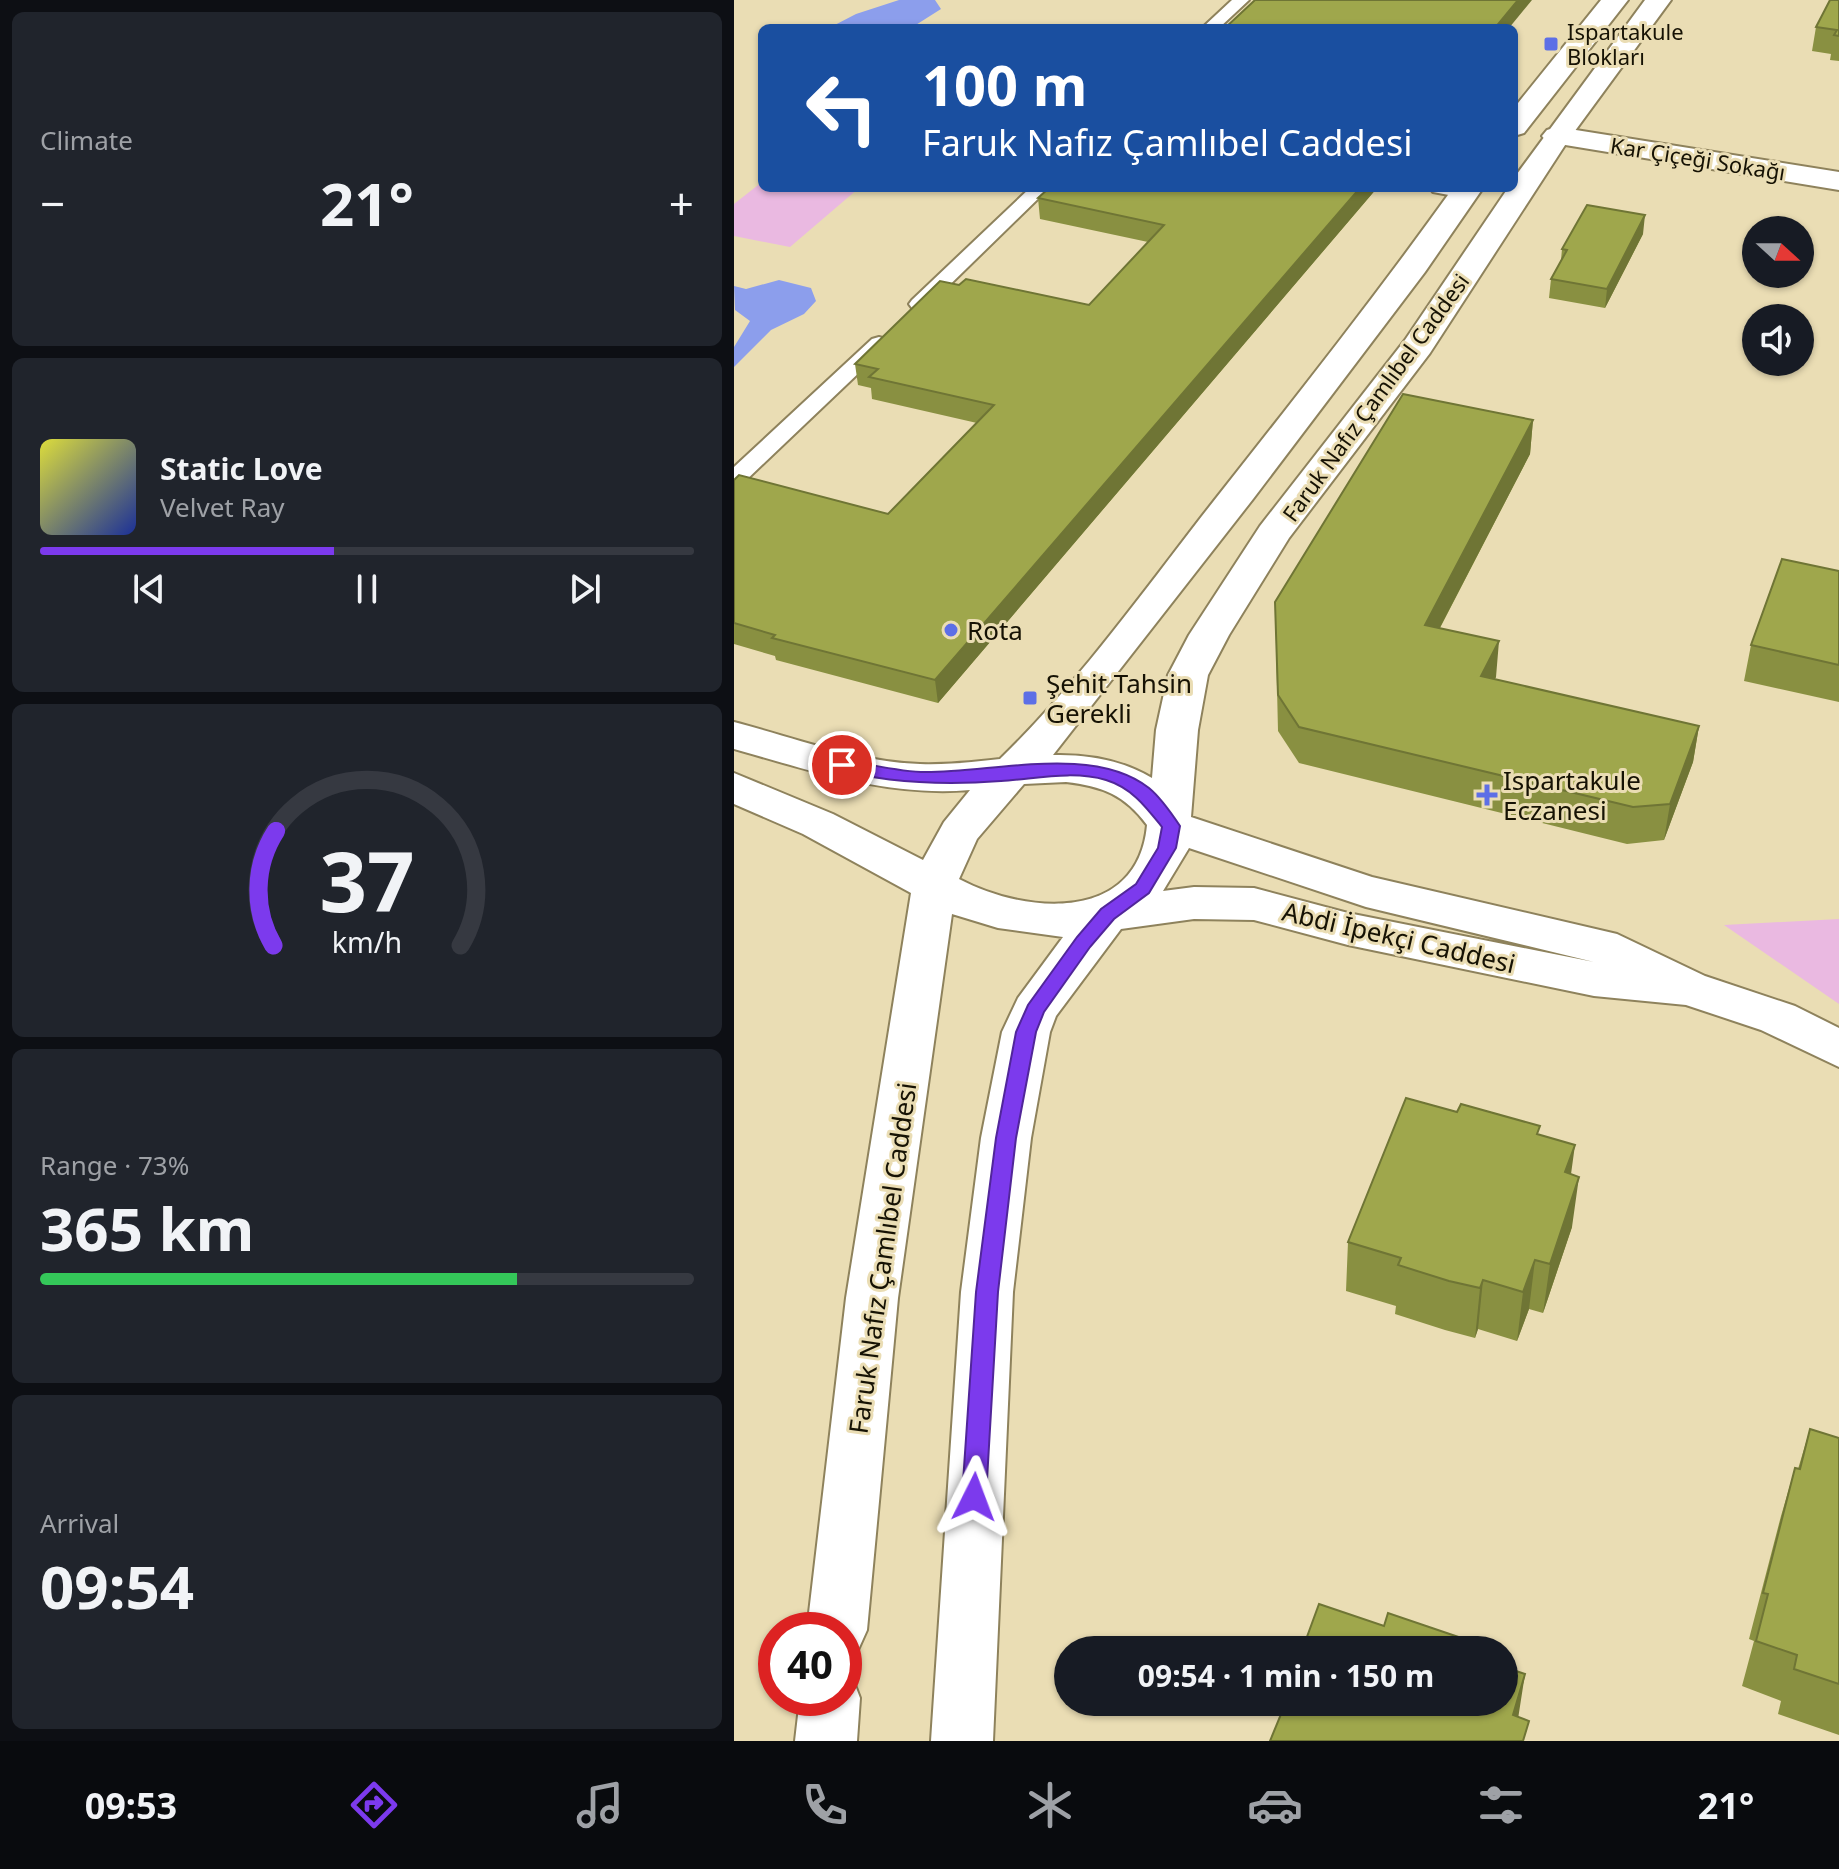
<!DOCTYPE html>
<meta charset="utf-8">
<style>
:root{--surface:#171b24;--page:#20242c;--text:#f1f3f6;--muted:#9ea1a6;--line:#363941;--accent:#7c3aed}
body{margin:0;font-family:"Noto Sans",sans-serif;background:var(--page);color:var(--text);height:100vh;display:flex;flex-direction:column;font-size:30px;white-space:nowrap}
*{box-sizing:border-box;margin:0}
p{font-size:26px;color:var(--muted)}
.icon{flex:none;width:44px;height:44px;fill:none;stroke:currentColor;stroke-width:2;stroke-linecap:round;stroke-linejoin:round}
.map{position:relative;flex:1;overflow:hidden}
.sheet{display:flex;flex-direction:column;gap:12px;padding:12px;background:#0d0f14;width:734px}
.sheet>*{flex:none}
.top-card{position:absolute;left:24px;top:24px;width:760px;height:168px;border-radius:12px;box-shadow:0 2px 6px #0004;background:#1a4fa0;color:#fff;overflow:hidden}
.needle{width:52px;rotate:111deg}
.fabs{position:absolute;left:1008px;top:216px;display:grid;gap:16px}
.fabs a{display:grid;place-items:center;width:72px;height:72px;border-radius:50%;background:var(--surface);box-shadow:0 2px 6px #0004;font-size:40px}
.speed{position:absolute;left:24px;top:1612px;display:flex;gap:16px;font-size:40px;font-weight:700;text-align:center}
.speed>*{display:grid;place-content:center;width:104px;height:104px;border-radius:50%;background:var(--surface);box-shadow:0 2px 6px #0004;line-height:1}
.speed .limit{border:12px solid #d22;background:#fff;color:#111}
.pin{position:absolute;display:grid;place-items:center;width:68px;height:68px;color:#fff;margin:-34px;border:4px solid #fff;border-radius:50%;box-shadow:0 2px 8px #0007}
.me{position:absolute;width:88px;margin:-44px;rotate:3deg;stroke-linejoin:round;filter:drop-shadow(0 0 6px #0008)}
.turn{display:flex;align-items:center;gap:28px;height:168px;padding:0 32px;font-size:36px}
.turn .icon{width:104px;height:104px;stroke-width:2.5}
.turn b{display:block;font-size:56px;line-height:68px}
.big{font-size:60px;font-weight:700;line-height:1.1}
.sheet .card{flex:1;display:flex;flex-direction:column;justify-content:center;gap:12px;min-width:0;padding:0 28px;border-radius:12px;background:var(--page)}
.sheet .dial{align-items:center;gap:0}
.dial svg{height:208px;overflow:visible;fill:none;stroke:var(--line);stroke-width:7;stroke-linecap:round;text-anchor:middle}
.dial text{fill:var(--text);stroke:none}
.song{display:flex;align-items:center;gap:24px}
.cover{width:96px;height:96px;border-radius:12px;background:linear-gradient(135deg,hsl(60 70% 55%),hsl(230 70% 35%))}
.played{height:8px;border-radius:4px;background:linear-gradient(90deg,var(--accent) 45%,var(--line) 45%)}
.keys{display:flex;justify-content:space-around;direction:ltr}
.heat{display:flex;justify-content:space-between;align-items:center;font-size:44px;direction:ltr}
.charge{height:12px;border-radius:6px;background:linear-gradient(90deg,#34c759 73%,var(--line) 0)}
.trip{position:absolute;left:320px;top:1636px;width:464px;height:80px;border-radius:40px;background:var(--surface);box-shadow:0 2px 6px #0004;font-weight:700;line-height:80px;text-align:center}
.dock{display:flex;height:128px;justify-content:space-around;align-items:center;background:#090b0e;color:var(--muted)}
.dock .icon{width:56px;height:56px}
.dock .current{color:var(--accent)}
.dock b{font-size:36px;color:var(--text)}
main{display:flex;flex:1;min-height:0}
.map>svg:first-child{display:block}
</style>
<main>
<section class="sheet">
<div class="card"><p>Climate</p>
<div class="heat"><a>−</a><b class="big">21°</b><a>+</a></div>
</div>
<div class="card">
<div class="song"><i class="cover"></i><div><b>Static Love</b><p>Velvet Ray</p></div></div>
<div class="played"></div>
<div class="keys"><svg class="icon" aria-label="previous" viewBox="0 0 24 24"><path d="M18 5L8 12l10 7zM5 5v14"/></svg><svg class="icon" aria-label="pause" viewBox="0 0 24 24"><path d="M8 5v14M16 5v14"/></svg><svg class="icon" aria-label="next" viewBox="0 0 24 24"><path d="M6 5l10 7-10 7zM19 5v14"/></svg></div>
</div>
<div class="card dial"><svg viewBox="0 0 100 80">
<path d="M14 69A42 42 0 1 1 86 69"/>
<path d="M14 69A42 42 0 0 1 15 25" stroke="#7c3aed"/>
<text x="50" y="56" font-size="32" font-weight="700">37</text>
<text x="50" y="72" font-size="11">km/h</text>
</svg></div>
<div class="card"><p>Range · 73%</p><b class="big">365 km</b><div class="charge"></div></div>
<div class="card"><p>Arrival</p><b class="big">09:54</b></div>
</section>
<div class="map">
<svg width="1105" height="1741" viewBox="0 0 1105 1741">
<rect width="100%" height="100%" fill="#eaddb4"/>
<path fill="#eab9e1" d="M28 182V188H125L56 247 0 236V204Z
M1105 919V1004L990 925Z"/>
<path fill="#8c9eec" d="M165 0H201L207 9 177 28H95L122 14Z
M45 280 77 288 82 301 70 314 37 330 0 367V347L16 321 1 310 0 286 12 289Z"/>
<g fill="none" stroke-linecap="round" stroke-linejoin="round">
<defs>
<path id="lane" d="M498 0H515L485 28H468Z
M296 188H315L192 308H178L175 304 178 300Z
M696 188H732L740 193 731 198 699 192Z
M145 337 152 339 155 343 152 347 8 484 0 485V467L138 339Z"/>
<path id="street" d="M823 127 1105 172V190L813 142 808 136 813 130Z"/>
<path id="secondary" d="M867 0H894L790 133 780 136V108Z
M911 0H937L835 139 696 353 555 538 495 635 474 675 464 730 457 817 638 877 883 934 971 976 1061 1006 1105 1028V1067L1027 1030 952 1005 860 996 614 945 520 920 460 919 387 929 322 1016 316 1032 297 1138 279 1292 259 1741H197L227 1292 247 1138 268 1032 284 998 329 937 264 928 218 914 164 1298 133 1630 124 1650 110 1655V1630H73L112 1298 177 893 69 834 0 804V773L99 814 189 860 210 822 236 790C154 797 78 771 0 749V722C61 738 123 762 186 764 213 765 240 762 266 759 341 686 404 599 468 516 553 408 639 300 719 188H749L691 272 519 499 319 755C353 754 388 760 418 778L422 730 434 675 455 635 526 526 671 340 774 188H780V178ZM332 782C368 786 391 795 413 825 404 924 291 914 225 879L243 839 290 784ZM455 848 632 907 860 962 614 913 520 888 460 887 429 891Z
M110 1674 118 1677 126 1698 123 1741H61L66 1698H110Z"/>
</defs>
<use href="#lane" stroke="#8e825c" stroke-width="4"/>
<use href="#street" stroke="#8e825c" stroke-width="4"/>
<use href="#secondary" stroke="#8e825c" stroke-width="4"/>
<use href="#lane" fill="#fff" fill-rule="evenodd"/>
<use href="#street" fill="#fff" fill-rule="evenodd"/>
<use href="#secondary" fill="#fff" fill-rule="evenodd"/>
</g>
<path fill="#899041" d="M1105 0V61L1096 60 1097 54 1078 51 1082 27Z
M643 188 204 703 42 660 41 656 0 644V480L154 514 243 423 138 399 137 388 124 385 121 364 225 285 355 305 414 242 306 219 304 198Z
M909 234 871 308 815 298 817 279 827 260 828 249Z
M799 420 796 454 706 628 762 677 760 679 965 726 959 762 930 840 893 844 565 763 544 731 541 602Z
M1105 571V702L1010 681 1017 645Z
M723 1112 805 1135 837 1174 838 1227 809 1313 795 1309 783 1341 744 1329 741 1338 711 1330 661 1314 662 1306 612 1291 614 1242Z
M1076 1429 1105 1438V1735L1044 1714 1047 1701 1008 1686 1020 1641 1015 1639 1047 1516 1061 1468 1064 1469Z"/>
<path fill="#6f7535" d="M784 0H798L775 28H761Z
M626 188H643L204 703 201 680Z
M911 215 909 234 871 308 873 289Z
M799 420 796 454 689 660 691 625Z
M765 641 762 677 744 712 747 676Z
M965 726 959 762 930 840 936 804Z
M841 1145 834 1196 831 1172Z
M845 1177 838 1227 809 1313 816 1264Z
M801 1260 795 1309 783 1341 789 1292Z
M749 1280 744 1329 741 1338 746 1288Z
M791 1674 784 1719 779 1715Z"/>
<path fill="#9fa74c" stroke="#6f7535" stroke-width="2" d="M521 0H784L761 28H491Z
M1096 0H1105V36L1100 35 1103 30 1082 27Z
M315 188H626L201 680 38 638 41 635 0 623V480L5 475 154 514 260 405 135 377 144 369 121 364 206 281 225 285 232 279 355 305 430 225 304 198Z
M853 205 911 215 873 289 817 279 833 250 828 249Z
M669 394 799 420 691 625 765 641 747 676 965 726 936 804 899 807 565 727 544 695 541 602Z
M1048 559 1105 571V665L1017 645Z
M672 1098 723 1112 727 1104 806 1126 803 1134 841 1145 831 1172 845 1177 816 1264 801 1260 789 1292 749 1280 746 1288 715 1281 664 1265 667 1258 614 1242Z
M1076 1429 1105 1438V1684L1060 1669 1063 1655 1022 1641 1034 1594 1029 1593 1061 1468 1066 1469Z
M585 1604 650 1626 654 1613 748 1645 747 1650H573L574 1647 570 1645Z
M770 1667 791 1674 779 1715 795 1721 789 1741H536L552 1702H770Z"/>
<path fill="#7c3aed" stroke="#51269a" stroke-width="2" d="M108 759C133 764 161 771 187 772 254 774 358 743 415 788 426 797 438 814 446 826L442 848 415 893 380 919 356 947 310 1012 302 1032 282 1138 264 1292 252 1497 248 1504 240 1507 232 1504 228 1497 242 1292 262 1138 282 1032 294 1005 343 937 367 909 402 884 424 848 428 827C412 807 398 788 372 780 338 770 301 779 267 781 212 785 156 784 101 769L99 765Z"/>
<g fill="#5d6fe6" stroke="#eaddb4" stroke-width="3">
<rect x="809" y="36" width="16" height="16" rx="4"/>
<circle cx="217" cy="630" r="8"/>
<rect x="288" y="690" width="16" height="16" rx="4"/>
<path d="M749 783h8v8h8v8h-8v8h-8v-8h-8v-8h8z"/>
</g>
<g text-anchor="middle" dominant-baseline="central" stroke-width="6" stroke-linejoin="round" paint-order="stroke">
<g font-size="22" fill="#161204" stroke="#eaddb4" text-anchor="start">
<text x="833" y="31">Ispartakule<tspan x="833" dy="25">Blokları</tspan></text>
</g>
<g font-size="22" fill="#161204" stroke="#eaddb4">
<text transform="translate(964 158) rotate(9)">Kar Çiçeği Sokağı</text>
<text transform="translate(641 397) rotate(-54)">Faruk Nafız Çamlıbel Caddesi</text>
</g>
<g font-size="26" fill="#161204" stroke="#eaddb4" text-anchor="start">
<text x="233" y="630">Rota</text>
<text x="312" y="683">Şehit Tahsin<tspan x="312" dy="30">Gerekli</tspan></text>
<text x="769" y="780">Ispartakule<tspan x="769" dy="30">Eczanesi</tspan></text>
</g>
<g font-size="26" fill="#161204" stroke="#eaddb4">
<text transform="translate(665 937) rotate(13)">Abdi İpekçi Caddesi</text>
<text transform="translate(148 1258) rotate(-82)">Faruk Nafız Çamlıbel Caddesi</text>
</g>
</g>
</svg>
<div class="fabs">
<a><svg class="needle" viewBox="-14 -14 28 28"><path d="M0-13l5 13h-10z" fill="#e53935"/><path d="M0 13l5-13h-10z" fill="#9ea1a6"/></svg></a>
<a><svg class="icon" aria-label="sound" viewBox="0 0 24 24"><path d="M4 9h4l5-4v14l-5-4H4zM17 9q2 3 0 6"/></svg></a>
</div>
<div class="speed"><div class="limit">40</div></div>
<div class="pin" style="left:108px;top:765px;background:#d93025"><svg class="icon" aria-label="arrive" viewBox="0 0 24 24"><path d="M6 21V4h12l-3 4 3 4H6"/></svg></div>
<svg class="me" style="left:240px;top:1497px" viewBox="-20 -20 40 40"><path d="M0-17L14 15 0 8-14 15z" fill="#7c3aed" stroke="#fff" stroke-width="4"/></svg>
<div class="trip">09:54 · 1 min · 150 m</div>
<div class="top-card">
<div class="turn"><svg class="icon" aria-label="left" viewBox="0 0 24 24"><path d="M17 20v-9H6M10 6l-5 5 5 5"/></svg><div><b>100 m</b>Faruk Nafız Çamlıbel Caddesi</div></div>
</div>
</div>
</main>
<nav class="dock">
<b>09:53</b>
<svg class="icon current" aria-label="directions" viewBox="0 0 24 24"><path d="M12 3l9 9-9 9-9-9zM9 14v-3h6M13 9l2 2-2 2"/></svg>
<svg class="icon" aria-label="music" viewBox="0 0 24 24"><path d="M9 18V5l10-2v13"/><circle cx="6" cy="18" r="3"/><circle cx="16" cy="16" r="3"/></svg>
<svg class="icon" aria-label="phone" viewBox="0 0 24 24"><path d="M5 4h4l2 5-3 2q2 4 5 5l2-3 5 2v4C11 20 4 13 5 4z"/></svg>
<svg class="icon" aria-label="climate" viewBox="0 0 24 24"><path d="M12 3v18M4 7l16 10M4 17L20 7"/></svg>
<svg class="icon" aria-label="car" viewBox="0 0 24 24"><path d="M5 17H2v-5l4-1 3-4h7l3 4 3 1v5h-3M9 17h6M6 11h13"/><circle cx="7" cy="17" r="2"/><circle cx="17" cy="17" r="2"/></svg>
<svg class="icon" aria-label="filters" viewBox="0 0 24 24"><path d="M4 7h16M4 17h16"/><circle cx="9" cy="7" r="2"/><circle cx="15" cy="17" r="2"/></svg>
<b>21°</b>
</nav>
